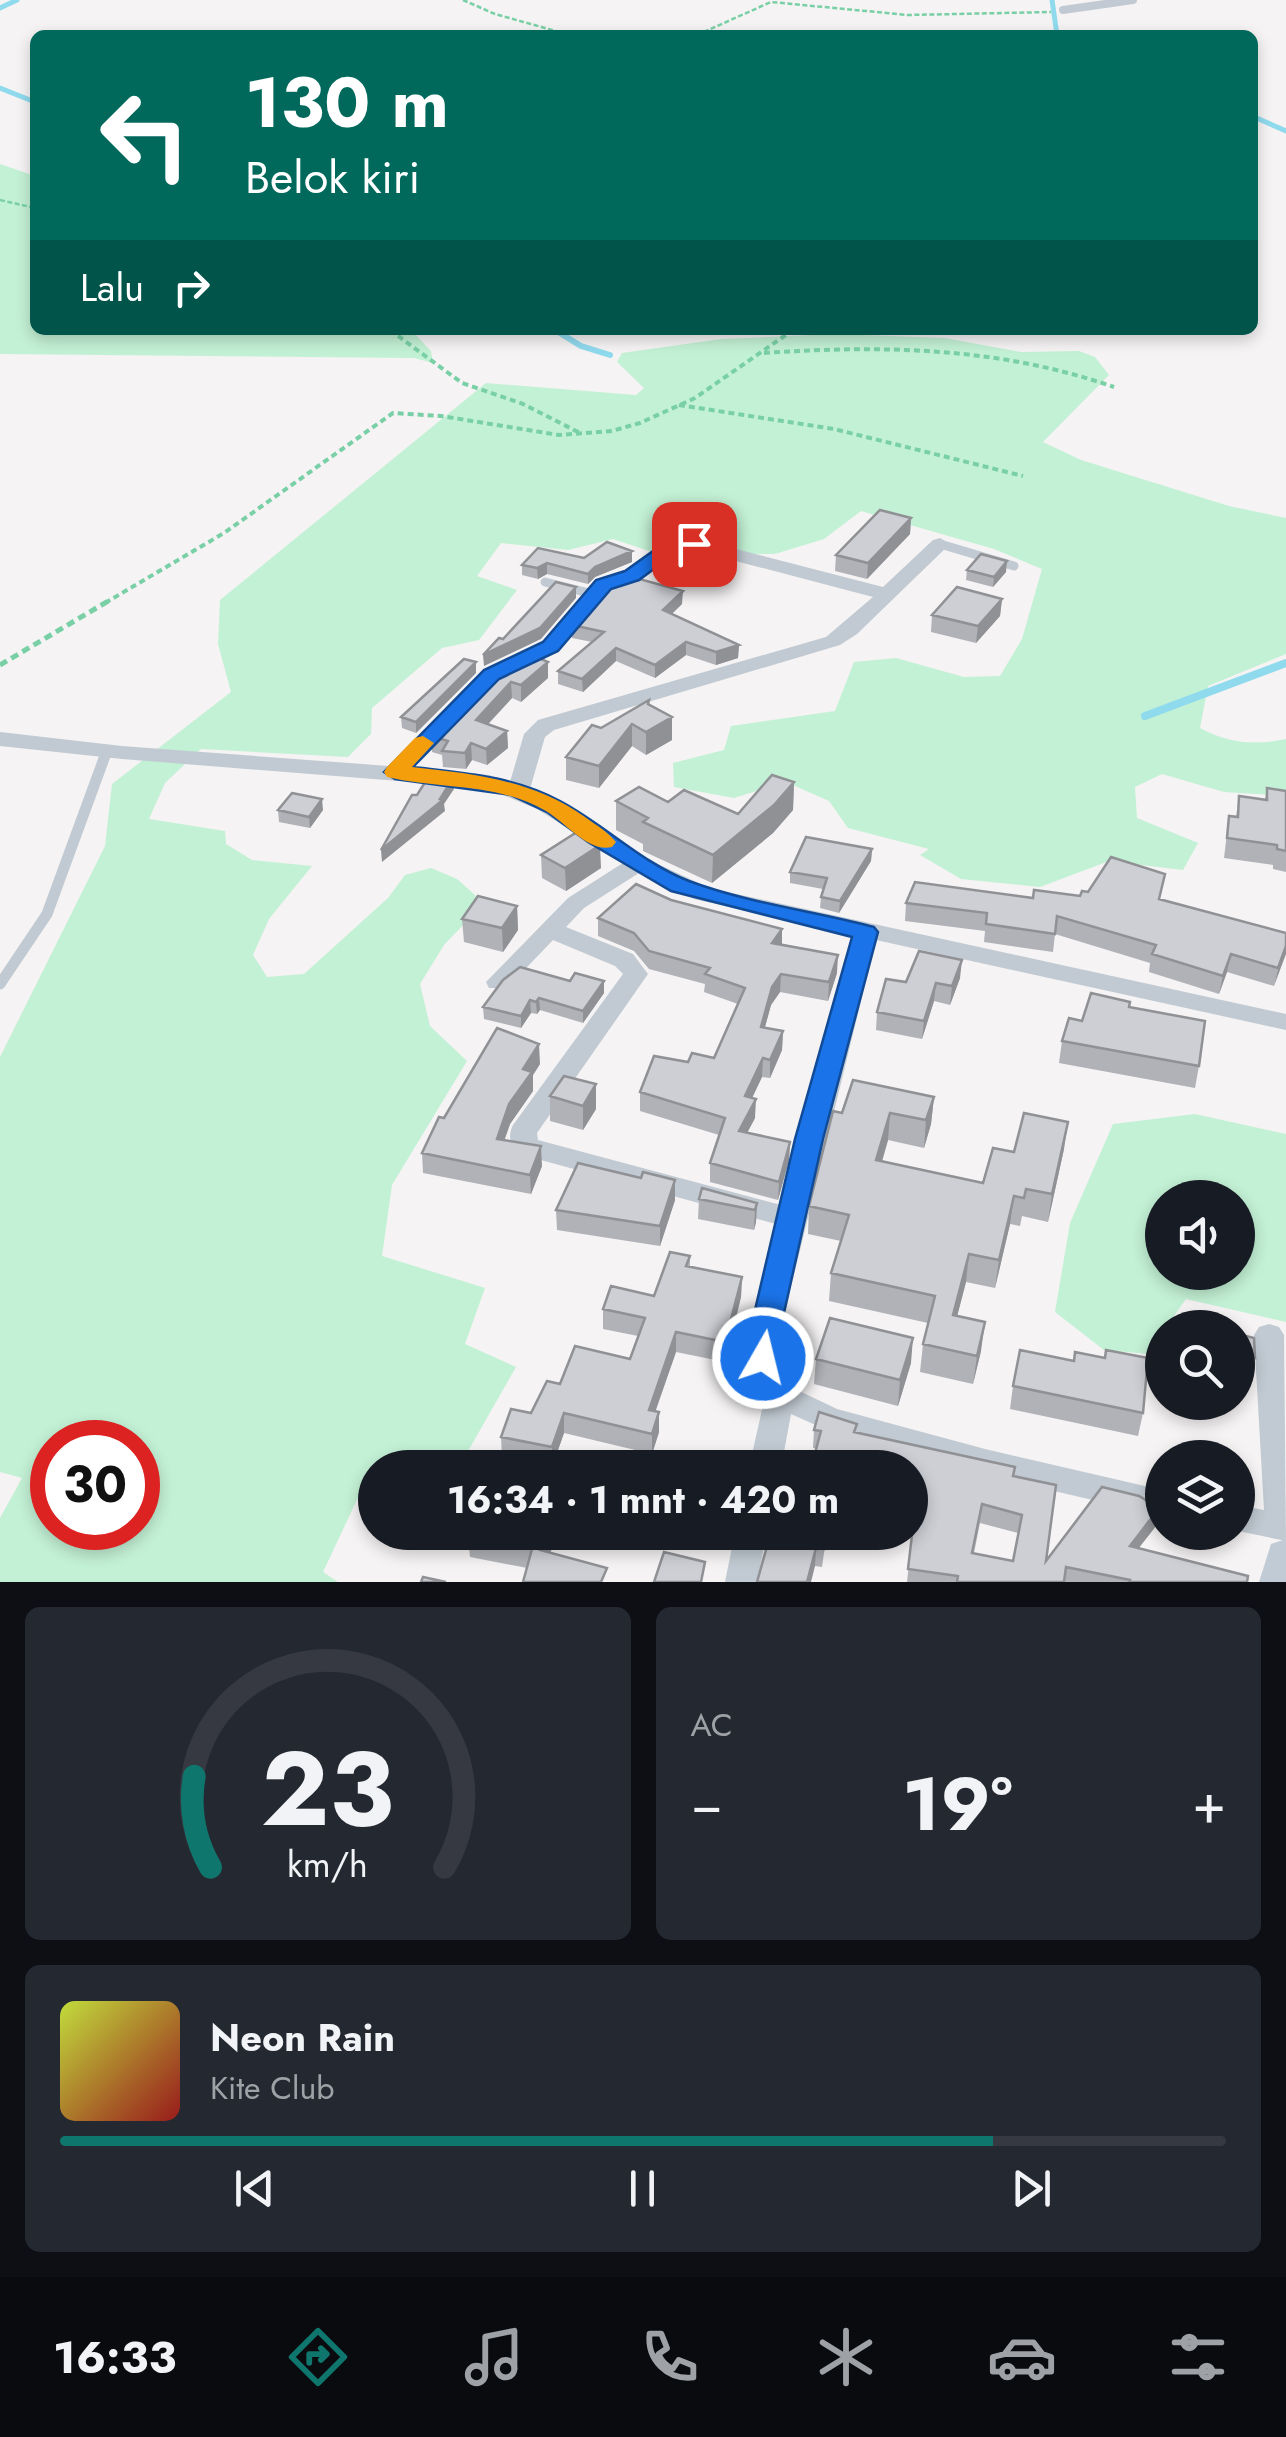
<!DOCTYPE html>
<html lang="id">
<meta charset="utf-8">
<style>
:root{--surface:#171b24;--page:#242831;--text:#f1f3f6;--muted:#9ea1a6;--line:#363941;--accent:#0f766e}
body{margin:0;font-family:Jost,sans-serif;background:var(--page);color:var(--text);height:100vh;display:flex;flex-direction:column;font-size:38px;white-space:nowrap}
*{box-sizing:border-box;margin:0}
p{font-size:32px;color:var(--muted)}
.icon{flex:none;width:55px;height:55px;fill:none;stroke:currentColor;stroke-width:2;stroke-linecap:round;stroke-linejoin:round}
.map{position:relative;height:1582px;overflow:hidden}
.side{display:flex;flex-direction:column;gap:25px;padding:25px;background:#0d0f14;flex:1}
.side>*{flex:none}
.guide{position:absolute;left:30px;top:30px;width:1228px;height:305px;border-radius:15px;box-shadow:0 5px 15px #0003;background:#00695c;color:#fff;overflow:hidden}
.fabs{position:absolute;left:1145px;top:1180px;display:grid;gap:20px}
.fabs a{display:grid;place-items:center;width:110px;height:110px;border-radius:50%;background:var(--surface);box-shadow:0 5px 15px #0003;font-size:50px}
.speed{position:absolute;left:30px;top:1420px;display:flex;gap:20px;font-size:50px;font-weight:700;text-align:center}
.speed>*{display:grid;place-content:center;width:130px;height:130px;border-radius:50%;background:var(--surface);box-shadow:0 5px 15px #0003;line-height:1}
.speed .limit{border:15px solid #d22;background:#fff;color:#111}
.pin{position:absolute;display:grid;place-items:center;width:85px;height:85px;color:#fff;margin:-42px;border-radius:20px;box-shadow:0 5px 15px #0006}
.me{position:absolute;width:110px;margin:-55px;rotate:8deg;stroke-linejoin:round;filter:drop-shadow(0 0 8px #0008)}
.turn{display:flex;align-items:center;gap:35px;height:210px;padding:0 50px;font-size:45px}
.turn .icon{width:130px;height:130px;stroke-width:2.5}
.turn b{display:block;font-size:70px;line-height:85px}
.then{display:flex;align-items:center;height:95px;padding:0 50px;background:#0003;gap:20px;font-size:38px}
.big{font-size:75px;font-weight:700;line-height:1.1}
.side .card{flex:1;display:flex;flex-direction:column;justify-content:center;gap:15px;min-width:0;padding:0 35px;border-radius:15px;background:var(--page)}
.side .dial{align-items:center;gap:0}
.dial svg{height:260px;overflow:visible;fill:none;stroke:var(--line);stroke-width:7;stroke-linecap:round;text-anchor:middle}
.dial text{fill:var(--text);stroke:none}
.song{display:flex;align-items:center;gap:30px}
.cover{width:120px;height:120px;border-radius:15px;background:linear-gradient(135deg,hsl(70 70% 55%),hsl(0 70% 35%))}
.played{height:10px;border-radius:5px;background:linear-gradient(90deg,var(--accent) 80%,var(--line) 80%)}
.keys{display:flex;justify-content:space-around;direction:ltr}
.heat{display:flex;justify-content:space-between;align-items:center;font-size:55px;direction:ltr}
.side .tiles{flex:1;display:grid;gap:25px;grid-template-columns:1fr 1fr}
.card:last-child{grid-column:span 2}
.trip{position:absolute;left:358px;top:1450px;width:570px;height:100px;border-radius:50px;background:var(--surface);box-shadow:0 5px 15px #0003;font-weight:700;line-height:100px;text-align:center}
.tab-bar{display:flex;height:160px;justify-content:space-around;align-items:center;background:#090b0e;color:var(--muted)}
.tab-bar .icon{width:70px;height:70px}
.tab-bar .active{color:var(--accent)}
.tab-bar b{font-size:45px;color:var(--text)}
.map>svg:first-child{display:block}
</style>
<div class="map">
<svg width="1286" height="1582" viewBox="0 0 1286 1582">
<rect width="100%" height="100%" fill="#f5f3f3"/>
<path fill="#c3f1d5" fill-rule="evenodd" d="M0 164 35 176V330H411L431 351 433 363 414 358 0 354Z
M836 334 945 338 1021 352 1079 351 1095 357 1109 375 1043 442 1081 460 1229 506 1286 518V654L1208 686 1200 728C1228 743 1254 746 1286 739V796L1224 792 1162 774 1135 787 1137 818 1198 843 1183 870 1109 861 1040 887 961 879 920 855 929 849 848 828 829 801 786 782 734 798 674 787 673 763 724 750 731 726 835 711 854 662 896 658 964 677 1000 676 1022 639 1042 569 994 549 861 511 824 539 775 554H733L703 574 661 571 655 553 613 539 568 550 501 543 477 576 517 590 479 640 442 648 372 708 371 734 348 757 201 749 165 783 149 819 225 831 226 844 252 860 312 866 269 919 253 955 267 977 304 974 388 898 405 875 431 868 457 879 484 903 444 945 420 984 430 1026 467 1061 392 1185 382 1256 485 1288 465 1344 516 1367 459 1467 375 1468V1490L362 1489 323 1572 338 1582H0V1518L22 1478 0 1472V1057L105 846 112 784 231 692 218 644 220 600 486 383 636 395 644 388 617 362 622 353 721 339ZM52 1442H138V1528H52Z
M1195 1114 1286 1134V1322L1186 1299 1166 1327 1162 1328 1149 1354 1104 1350 1055 1312 1070 1223 1113 1124ZM1162 1198H1238V1272H1162Z"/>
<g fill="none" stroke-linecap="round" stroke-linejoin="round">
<path stroke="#90daee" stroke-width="5" d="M1052 0 1057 35
M0 8 17 0
M0 88 35 102
M1252 116 1286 131"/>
<path stroke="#90daee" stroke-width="6" d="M555 330 581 346 610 355"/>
<path stroke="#90daee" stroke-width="8" d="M1145 716 1286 663"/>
<path stroke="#7ad0a6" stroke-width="2.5" stroke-dasharray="5 2.5" stroke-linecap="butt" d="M463 0 495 14 570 35
M697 35 771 2 908 15 1051 12
M0 200 35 208"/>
<path stroke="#7ad0a6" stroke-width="4" stroke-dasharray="6 4" stroke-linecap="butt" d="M390 330 462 383 523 404 580 433
M764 353C884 345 999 347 1114 387
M679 405 834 429 1023 476
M105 603 224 533 393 413 441 416 559 435 612 431 640 423 695 398 793 330"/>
<path stroke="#7ad0a6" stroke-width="5" stroke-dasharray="8 5" stroke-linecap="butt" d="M0 665 110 600"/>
<path stroke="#c1cad2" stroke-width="8" d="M1063 10 1133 0"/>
<path stroke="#c1cad2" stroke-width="9" d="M940 544 1014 566
M545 582 593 594"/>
<path stroke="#c1cad2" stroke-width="11" d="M0 984 47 914 106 753"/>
<path fill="#c1cad2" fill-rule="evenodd" d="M694 538 883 587 933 540 940 538 950 544 857 634 840 645 554 730 545 737 530 789 656 863 709 888 1286 1014V1030L876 940 777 1344 781 1370 791 1387 837 1409 985 1449 1162 1490V1516L985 1475 829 1431 791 1414 781 1468H749L765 1396 751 1371 747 1344 776 1224 515 1153C510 1144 508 1135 513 1125L623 974 615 966 553 940 507 988H489L486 982 568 898 623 863 537 809 486 788 122 759 0 746V732L122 746 389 766 484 670 543 642 596 581 625 571 666 541ZM694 550 873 597 826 637 538 720 524 734 510 782 489 775 412 768 498 678 557 650 610 589 639 579 678 551ZM639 873 694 899 853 935 781 1205 538 1140 537 1133 648 974 633 954 566 927 584 908Z
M1269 1324 1279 1327 1284 1335 1286 1541 1238 1531V1505L1264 1510 1254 1335 1259 1327Z
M735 1532H767L757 1582H725Z"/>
<path fill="#c1cbd6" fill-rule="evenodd" d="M1286 1539V1582H1259L1271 1544Z"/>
</g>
<path fill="#b0b2b7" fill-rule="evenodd" d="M911 518 910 534 867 579 835 571 836 555Z
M632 551V562L595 577 588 584 547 574 538 579 522 575V565Z
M967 570 1006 572 993 587 966 580Z
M1002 599 1000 616 976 643 931 632 932 615Z
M682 604 672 614 739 645 738 658 716 665 686 655 655 678 616 661 583 692 558 684V671L592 642 572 638V625Z
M500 665 548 678 521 702 512 698 488 724 507 731 508 748 487 765 472 760 466 769 443 767 442 755 432 752 431 736Z
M476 673 416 733 402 728 401 717Z
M649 700V705L672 717V740L646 755 632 746 599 788 566 780V757L601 728Z
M794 782 793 810 773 833 712 883 643 851V844L616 830V801L668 802 738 814Z
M1267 788 1286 791V872L1273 869V865L1224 858 1229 816 1236 817 1239 796 1265 799Z
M278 810H323L310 828 279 822Z
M872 849 871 861 839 913 820 908 821 897 823 889 790 883V872Z
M541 855 601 868 566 891 542 878Z
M1080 896 1160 899 1286 933 1274 986 1227 972 1219 994 1149 972 1150 963 1055 934 1053 952 984 942 985 931 905 921 906 903Z
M671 900 782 929V945L837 973 828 1001 780 992 771 1005 765 1027 783 1031 782 1050 770 1078 762 1077 752 1098 755 1118 747 1133 790 1142 789 1160 778 1200 710 1182V1163L719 1135 640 1111V1092L688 1062 714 1058 738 1004 704 992 705 984 649 969 634 951 598 936V918Z
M517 906 518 930 503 952 464 942 462 919Z
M960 978 950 1005 934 1001 922 1039 876 1030 877 1012 906 982Z
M570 981H604V993L583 1023 540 1010 537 1014 531 1013 521 1028 484 1019 483 1007Z
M1129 1007 1199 1066 1195 1088 1059 1063 1062 1041 1082 1021Z
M540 1064 533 1075V1091L510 1124 504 1140 542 1166 531 1194 423 1173 422 1153 444 1118Z
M550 1096 596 1109 583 1130 550 1121Z
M934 1097 931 1124 924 1148 888 1140 882 1162 983 1183 1014 1152 1064 1149 1048 1222 1022 1216 1020 1226 1010 1224 995 1288 966 1282 957 1316 981 1351 973 1384 920 1372 923 1344 928 1323 829 1301 831 1273 841 1241 808 1234 809 1206 842 1113Z
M699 1199 757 1203 756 1222 754 1230 698 1219Z
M675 1200 660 1246 557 1230 556 1210Z
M690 1256V1266L742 1277 741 1297 725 1362 676 1352 655 1411 659 1432 652 1454 564 1433 552 1467 502 1457 501 1437 531 1413 560 1384 630 1359 638 1336 603 1329V1309L654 1296Z
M1238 1334 1255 1358 1252 1371 1238 1368Z
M816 1359 911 1363 898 1406 814 1384Z
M1013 1386 1143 1413 1138 1436 1010 1409Z
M814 1430 856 1432 1015 1467 1014 1477 1046 1561 1156 1526 1138 1549 1247 1582H907L913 1527 910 1526V1468L813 1448ZM980 1523 1018 1533 1013 1561 974 1553Z
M470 1532H560L550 1553 527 1568 470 1557 468 1537Z
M827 1532 822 1567 815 1566 757 1582Z"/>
<path fill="#909195" d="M911 518 910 534 867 579 868 563Z
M632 551V562L595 577 588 584V574L595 567Z
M1007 561 1006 572 993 587 994 577Z
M547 563V574L538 579 537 568Z
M576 587V598L541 639 484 666 483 655Z
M683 591 682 604 663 622V610Z
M1002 599 1000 616 976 643 978 626Z
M686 642V655L655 678V665Z
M739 645 738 658 716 665V652Z
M616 648V661L583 692 582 679Z
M476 662V673L416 733V722Z
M548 662V678L521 702V685Z
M511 682 512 698 477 736 476 720Z
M672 717V740L646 755V732Z
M632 724V746L599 788V766Z
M507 731 508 748 487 765 486 749Z
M471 743 472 760 466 769 465 753Z
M453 778 454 789 444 804 445 811 382 862 381 850 440 799Z
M794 782 793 810 773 833 712 883 713 855Z
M322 799 323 810 310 828 309 817Z
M600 845 601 868 566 891 565 868Z
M872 849 871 861 839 913 840 901Z
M517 906 518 930 503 952 502 928Z
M782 929V947L772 943Z
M1286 946V954L1274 986 1278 968Z
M1231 954 1227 972 1219 994 1223 976Z
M838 955 837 973 828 1001 829 982Z
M962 960 960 978 950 1005 952 986Z
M781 974 780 992 771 1005 760 1045 761 1027 772 987Z
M604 981V993L583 1023V1011Z
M936 983 934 1001 922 1039 924 1021Z
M539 998 540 1010 537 1014 536 1002Z
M530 1000 531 1013 521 1028V1016Z
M783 1031 782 1050 770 1078V1060Z
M539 1044 540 1064 533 1075V1091L510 1124 498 1159 497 1139 509 1104 523 1069Z
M763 1058 762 1077 744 1115 745 1096Z
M596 1084V1109L583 1130V1106Z
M934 1097 931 1124 924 1148 926 1120Z
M756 1099 755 1118 738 1150 739 1131Z
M890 1113 888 1140 874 1188 876 1160Z
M1068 1122 1064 1149 1048 1222 1052 1194Z
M790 1142 789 1160 778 1200 779 1182Z
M541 1146 542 1166 531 1194 530 1175Z
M675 1180V1200L660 1246V1226Z
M1014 1196 1010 1224 995 1288 999 1260Z
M757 1203 756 1222 754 1230 755 1210Z
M969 1254 966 1282 950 1344 953 1315Z
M742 1277 741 1297 725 1362V1342Z
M985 1322 981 1351 973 1384 977 1356Z
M676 1332V1352L649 1430V1410Z
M913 1338 911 1363 898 1406 900 1380Z
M659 1412V1432L652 1454V1434Z
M564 1413V1433L552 1467V1447Z
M1159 1508 1156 1526 1126 1564 1130 1546Z
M549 1532H560L541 1571 540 1550Z
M816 1548 815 1566 811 1582H807Z"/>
<path fill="#cdcfd5" stroke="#909195" stroke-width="2.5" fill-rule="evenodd" d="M880 510 911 518 868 563 836 555Z
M607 542 632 551 595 567 588 574 547 563 537 568 522 565 538 548 584 558Z
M981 554 1007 561 994 577 967 570Z
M625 575 683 591 663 610 739 645 716 652 686 642 655 665 616 648 582 679 558 671 604 632 572 625 612 580Z
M556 582 576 587 540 628 483 655 499 638 503 639Z
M957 587 1002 599 978 626 932 615Z
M526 652 548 662 521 685 511 682 476 720 507 731 486 749 471 743 465 753 442 751 448 741 431 736 500 665Z
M464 659 476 662 416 722 401 717Z
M649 700 648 704 672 717 646 732 632 724 599 766 566 757 592 725 601 728Z
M772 775 794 782 774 805 713 855 643 822 648 818 616 801 639 787 668 802 684 790 738 814Z
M429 776 453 778 440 799H444L381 850 412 795H417Z
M1267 788 1286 791V851L1277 849V845L1227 838 1229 816 1238 817 1239 796 1267 800Z
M292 793 322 799 309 817 278 810Z
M577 832 600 845 565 868 541 855Z
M806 837 872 849 840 901 821 897 827 878 790 872Z
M1111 857 1165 874 1159 899 1286 933V946L1278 968 1231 954 1223 976 1152 954 1156 945 1057 916 1055 934 986 924 987 913 906 903 915 882 1033 898 1034 890 1080 896 1082 891 1088 892Z
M636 884 671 900 782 929 772 943 838 955 829 982 781 974 772 987 761 1027 783 1031 770 1060 763 1058 745 1096 756 1099 739 1131 790 1142 779 1182 710 1163 725 1118 640 1092 654 1056 688 1062 692 1053 714 1058 745 988 705 974 710 968 649 951 634 933 598 918Z
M478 896 517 906 502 928 462 919Z
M919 951 962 960 952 986 936 983 924 1021 877 1012 886 979 906 982Z
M520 967 570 981 575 973 604 981 583 1011 539 998 536 1002 530 1000 521 1016 483 1007 503 980Z
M1091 993 1130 1002 1129 1007 1205 1021 1199 1066 1062 1041 1069 1018 1082 1021Z
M497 1028 539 1044 523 1069 532 1072 509 1104 497 1139 541 1146 530 1175 422 1153 439 1117 444 1118Z
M564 1076 596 1084 583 1106 550 1096Z
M853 1080 934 1097 926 1120 890 1113 876 1160 983 1183 993 1148 1014 1152 1024 1113 1068 1122 1052 1194 1026 1189 1024 1198 1014 1196 999 1260 969 1254 953 1315 985 1322 977 1356 923 1344 935 1296 831 1273 849 1215 809 1206 833 1111 842 1113Z
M578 1163 641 1178 643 1172 675 1180 660 1226 556 1210Z
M702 1188 757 1203 755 1210 699 1199Z
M670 1252 690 1256 686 1266 742 1277 725 1342 676 1332 649 1410 659 1412 652 1434 564 1413 552 1447 501 1437 511 1409 531 1413 547 1381 560 1384 575 1346 630 1359 645 1318 603 1309 611 1286 654 1296Z
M830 1318 913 1338 900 1380 816 1359Z
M1238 1334 1254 1338 1255 1358 1238 1354Z
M1020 1350 1074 1361 1075 1352 1105 1358 1106 1350 1148 1358 1143 1413 1013 1386Z
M819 1412 857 1424 854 1432 1015 1467 1013 1476 1056 1485 1046 1561 1102 1487 1139 1496 1159 1508 1130 1546 1248 1576 1247 1582H1129L1130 1580 1066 1567 1064 1582H957L958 1576 908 1569 915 1509 910 1508V1468H811L821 1431 814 1430ZM982 1504 1022 1515 1013 1561 972 1553Z
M470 1532H549L540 1550 607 1568 601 1582H523L532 1549 468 1537Z
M771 1532H826L824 1549 816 1548 807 1582H757Z
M664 1552 705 1562 701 1582H654Z
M423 1577 446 1582H421Z"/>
<path fill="#1a73e8" stroke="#114b97" stroke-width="2.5" d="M694 538 701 540V548L678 551 639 580 611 589 558 651 499 679 413 767C464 773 514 776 560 801 604 824 642 863 689 881 748 903 814 911 874 927L878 932 823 1139 777 1344 778 1358 774 1367 763 1370 752 1367 747 1344 795 1139 852 937 671 891 588 842 547 812 511 795 395 779 384 772 484 670 543 642 596 580 625 571 667 541Z"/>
<path fill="#f59e0b" d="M423 736 434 743 412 767C476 774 532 780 585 817 596 825 608 832 616 842L612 847C589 853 566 823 546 811 496 782 442 790 387 777L384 772 387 767 415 738Z"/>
</svg>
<div class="fabs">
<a><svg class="icon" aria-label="sound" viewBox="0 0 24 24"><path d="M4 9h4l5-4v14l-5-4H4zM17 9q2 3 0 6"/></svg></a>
<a><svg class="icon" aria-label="search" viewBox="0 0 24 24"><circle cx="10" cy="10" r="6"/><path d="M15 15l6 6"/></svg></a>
<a><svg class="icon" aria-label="layers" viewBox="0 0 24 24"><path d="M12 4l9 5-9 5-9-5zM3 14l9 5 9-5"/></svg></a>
</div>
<div class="speed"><div class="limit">30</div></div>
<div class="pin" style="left:694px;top:544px;background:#d93025"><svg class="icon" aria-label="arrive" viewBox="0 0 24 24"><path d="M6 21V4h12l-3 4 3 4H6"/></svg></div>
<svg class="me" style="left:763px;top:1358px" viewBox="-20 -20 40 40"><circle r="17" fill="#1a73e8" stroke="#fff" stroke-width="3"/><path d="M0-11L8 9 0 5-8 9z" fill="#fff"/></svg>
<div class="trip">16:34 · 1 mnt · 420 m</div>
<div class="guide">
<div class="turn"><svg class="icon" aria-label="left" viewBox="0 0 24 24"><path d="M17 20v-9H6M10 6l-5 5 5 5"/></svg><div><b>130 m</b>Belok kiri</div></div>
<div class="then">Lalu<svg class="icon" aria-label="right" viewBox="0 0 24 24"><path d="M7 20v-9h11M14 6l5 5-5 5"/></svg></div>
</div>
</div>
<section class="side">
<div class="tiles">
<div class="card dial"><svg viewBox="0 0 100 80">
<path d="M14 69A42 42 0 1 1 86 69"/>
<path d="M14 69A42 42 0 0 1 9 41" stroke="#0f766e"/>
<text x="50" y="56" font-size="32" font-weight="700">23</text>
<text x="50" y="72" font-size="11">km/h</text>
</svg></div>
<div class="card"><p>AC</p>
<div class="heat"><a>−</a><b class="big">19°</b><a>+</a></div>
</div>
<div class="card">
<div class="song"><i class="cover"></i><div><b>Neon Rain</b><p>Kite Club</p></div></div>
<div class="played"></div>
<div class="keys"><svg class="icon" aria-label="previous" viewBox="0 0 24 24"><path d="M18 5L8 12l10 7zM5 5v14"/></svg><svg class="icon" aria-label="pause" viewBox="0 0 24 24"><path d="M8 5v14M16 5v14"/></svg><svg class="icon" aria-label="next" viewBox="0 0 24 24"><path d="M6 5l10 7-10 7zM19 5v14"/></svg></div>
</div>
</div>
</section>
<nav class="tab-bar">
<b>16:33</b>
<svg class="icon active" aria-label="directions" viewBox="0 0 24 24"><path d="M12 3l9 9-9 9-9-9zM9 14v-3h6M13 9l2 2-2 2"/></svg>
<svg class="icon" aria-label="music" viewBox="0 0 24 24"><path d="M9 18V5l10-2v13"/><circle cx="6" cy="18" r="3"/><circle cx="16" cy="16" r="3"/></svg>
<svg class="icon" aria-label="phone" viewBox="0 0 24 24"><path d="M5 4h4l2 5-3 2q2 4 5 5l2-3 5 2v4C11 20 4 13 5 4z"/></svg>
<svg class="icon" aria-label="climate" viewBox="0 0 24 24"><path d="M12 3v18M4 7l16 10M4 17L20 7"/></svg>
<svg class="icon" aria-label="car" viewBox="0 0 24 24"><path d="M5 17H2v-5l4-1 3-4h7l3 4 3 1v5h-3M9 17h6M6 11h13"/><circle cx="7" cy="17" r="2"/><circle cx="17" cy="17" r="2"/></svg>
<svg class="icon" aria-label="filters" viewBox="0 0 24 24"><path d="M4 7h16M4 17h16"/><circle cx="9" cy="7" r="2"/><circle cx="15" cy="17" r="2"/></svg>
</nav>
